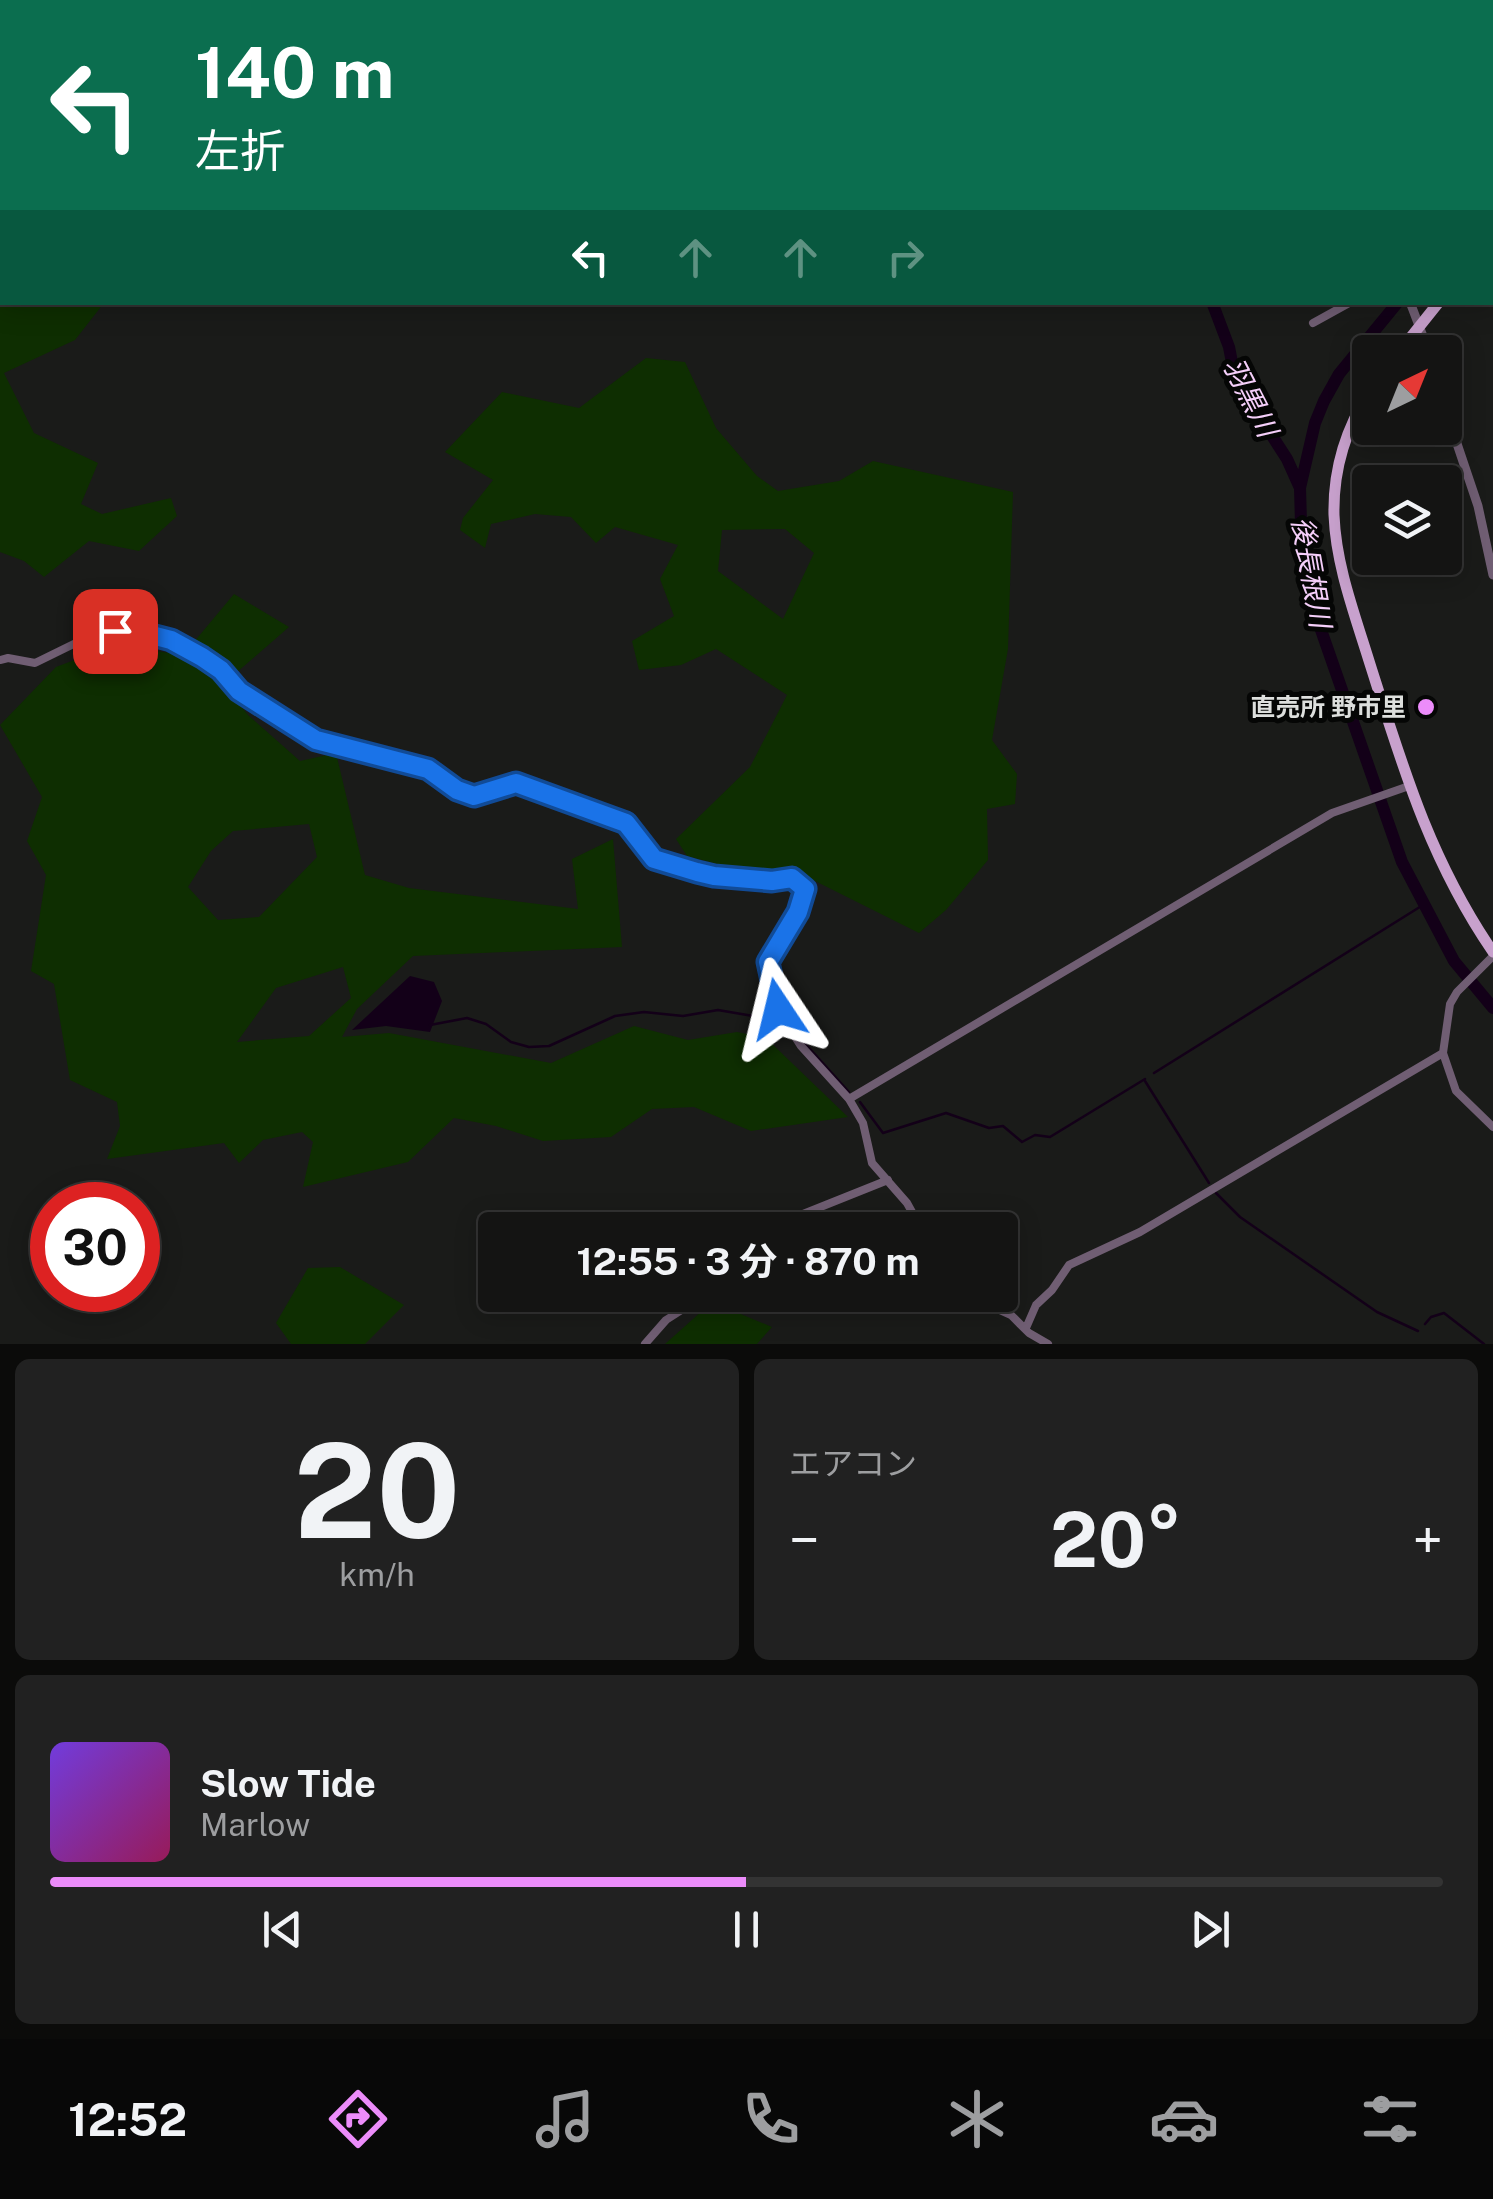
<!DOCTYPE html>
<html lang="ja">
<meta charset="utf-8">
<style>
:root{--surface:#141413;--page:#212121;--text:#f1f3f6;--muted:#9d9ea0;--line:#333;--accent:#ec8cfa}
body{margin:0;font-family:"Public Sans","Noto Sans JP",sans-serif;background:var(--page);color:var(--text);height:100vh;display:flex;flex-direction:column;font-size:38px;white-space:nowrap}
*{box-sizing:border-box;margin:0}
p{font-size:32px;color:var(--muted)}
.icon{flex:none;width:55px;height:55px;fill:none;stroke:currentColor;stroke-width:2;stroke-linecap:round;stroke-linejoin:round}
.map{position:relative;height:1344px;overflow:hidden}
.side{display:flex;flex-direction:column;gap:15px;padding:15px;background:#0b0b0a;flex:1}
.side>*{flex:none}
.banner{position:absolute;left:0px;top:0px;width:1495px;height:305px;box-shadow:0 5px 25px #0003,0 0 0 2px var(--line);background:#0b6e4f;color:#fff;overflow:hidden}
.needle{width:65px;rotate:43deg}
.buttons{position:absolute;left:1352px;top:335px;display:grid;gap:20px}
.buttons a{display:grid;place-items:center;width:110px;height:110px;border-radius:10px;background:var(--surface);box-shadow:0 5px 25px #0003,0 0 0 2px var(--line);font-size:50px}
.speed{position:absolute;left:30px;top:1182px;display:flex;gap:20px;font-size:50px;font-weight:700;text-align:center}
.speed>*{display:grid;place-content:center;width:130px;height:130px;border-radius:50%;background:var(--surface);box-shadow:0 5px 25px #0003,0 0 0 2px var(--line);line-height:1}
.speed .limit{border:15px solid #d22;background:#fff;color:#111}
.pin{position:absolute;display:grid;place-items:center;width:85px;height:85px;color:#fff;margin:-42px;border-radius:20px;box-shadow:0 5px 15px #0006}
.me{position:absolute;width:110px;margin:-55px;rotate:350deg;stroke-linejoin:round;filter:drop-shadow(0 0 8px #0008)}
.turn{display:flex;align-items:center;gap:35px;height:210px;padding:0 30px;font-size:45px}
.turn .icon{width:130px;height:130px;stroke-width:2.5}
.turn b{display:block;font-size:70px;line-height:85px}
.lanes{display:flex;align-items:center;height:95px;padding:0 30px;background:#0003;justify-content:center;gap:50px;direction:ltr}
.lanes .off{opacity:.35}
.big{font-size:75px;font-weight:700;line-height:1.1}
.side .card{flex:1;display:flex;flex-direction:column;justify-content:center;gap:15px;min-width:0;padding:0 35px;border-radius:15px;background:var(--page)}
.side .dial{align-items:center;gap:0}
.dial b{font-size:130px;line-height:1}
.song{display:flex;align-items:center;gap:30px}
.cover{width:120px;height:120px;border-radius:15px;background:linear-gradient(135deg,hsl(260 70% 55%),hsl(330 70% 35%))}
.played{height:10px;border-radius:5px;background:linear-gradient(90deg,var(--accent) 50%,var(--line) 50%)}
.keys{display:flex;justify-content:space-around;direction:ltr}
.heat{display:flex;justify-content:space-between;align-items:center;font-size:55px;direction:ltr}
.side .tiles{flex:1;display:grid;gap:15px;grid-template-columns:1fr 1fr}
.card:last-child{grid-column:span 2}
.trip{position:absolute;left:478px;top:1212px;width:540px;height:100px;border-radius:10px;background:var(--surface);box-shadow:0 5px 25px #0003,0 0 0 2px var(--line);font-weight:700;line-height:100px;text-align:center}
.menu{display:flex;height:160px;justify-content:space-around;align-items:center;background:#080808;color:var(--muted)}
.menu .icon{width:70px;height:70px}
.menu .current{color:var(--accent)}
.menu b{font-size:45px;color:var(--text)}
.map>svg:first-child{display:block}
</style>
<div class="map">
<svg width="1493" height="1344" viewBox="0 0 1493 1344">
<rect width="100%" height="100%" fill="#1a1b19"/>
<path fill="#0e2e01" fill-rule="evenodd" d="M207 0H392V2H205Z
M0 285 2 302 104 303 75 340 4 373 34 433 98 463 81 504 102 514 171 498 177 516 139 551 89 541 44 577 24 561 0 552Z
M646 358 685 362 716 428 757 476 778 491 839 481 873 461 1013 492 1008 649 992 740 1017 774 1015 804 987 809 988 860 946 910 919 933 795 871 741 870 687 856 676 839 750 767 787 695 716 649 681 665 639 670 632 641 674 616 660 579 678 545 615 527 596 543 571 517 535 514 491 524 485 548 460 530 463 518 493 480 445 452 502 392 579 408ZM785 529 814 553 783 619 718 571 722 530Z
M234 594 289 627 236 673 230 692 248 715 300 761 336 753 365 875 409 888 578 909 572 859 613 839 622 947 413 956 357 1009 342 1037 389 1033 551 1063 634 1026 688 1040 737 1032 766 1038 848 1117 751 1131 694 1107 652 1109 611 1137 543 1141 496 1126 454 1118 408 1162 303 1187 313 1142 302 1132 263 1140 239 1163 224 1143 107 1159 120 1126 117 1102 70 1080 54 984 31 971 46 875 27 841 42 797 0 725 56 667 114 645 183 655ZM309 824 317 857 259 917 218 920 188 887 211 851 233 831ZM343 967 351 998 309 1036 237 1042 276 988Z
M340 1267 404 1305 365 1344H291L276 1323 308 1268Z
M712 1302 772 1327 757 1344H665Z"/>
<path fill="#130018" d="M410 976 434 982 442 1001 430 1032 386 1026 352 1030Z"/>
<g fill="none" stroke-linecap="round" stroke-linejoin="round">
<path stroke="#130018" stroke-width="2.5" d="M783 1004 789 1021
M430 1025 467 1018 486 1024 511 1042 529 1047 549 1046 615 1016 644 1012 683 1016 718 1010 753 1016 773 1008
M802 1040 849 1092
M1154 1073 1423 905
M1145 1081 1209 1183
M860 1102 883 1133 946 1113 989 1128 1003 1126 1022 1142 1035 1135 1050 1137 1145 1079
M1216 1193 1240 1217 1377 1312 1418 1331
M1425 1324 1431 1317 1444 1313 1484 1344"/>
<path stroke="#130018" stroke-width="12" d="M892 0V2
M1353 0V2
M1492 29H1493
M1212 302 1229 347 1235 378 1287 459 1300 488
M1398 302 1339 374 1324 401 1315 423 1300 488 1301 523 1313 607 1402 862 1454 961 1493 1008"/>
<path stroke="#705e73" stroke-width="8" d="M1059 0 1062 2
M943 2 948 0
M1418 2 1419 0
M1313 323 1351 302
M0 660 8 658 35 663 88 637 115 631 140 633 171 641 221 670 239 691 316 740 428 769 457 790 475 796 517 783 626 823 653 859 697 872 714 876 773 881 793 879 805 889 798 912 768 962 777 1009 801 1046 849 1099 863 1123 872 1163 907 1203 922 1230
M1493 956 1457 992 1450 1004 1443 1053 1456 1091 1493 1127
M849 1099 1332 813 1409 786
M785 1230 793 1218 888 1180
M967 1295 1011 1315 1029 1333 1048 1344
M1026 1328 1036 1305 1052 1290 1069 1265 1140 1232 1443 1053
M645 1344 666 1320 705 1295"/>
<path stroke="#705e73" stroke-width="9" d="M1231 2 1232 0
M1410 302 1429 352
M1445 408 1478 506 1493 575"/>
<path stroke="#c8a1cd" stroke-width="11" d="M1459 0 1460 2
M1492 73 1493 75
M1492 215 1493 214
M1399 352 1439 302
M1370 391C1346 428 1333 471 1334 515 1336 566 1355 615 1370 664 1403 768 1430 860 1493 952"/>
</g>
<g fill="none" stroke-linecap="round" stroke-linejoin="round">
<defs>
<path id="route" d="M115 631 140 632 171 640 202 657 221 670 239 691 316 740 428 769 457 790 474 796 516 783 626 823 654 859 697 872 714 876 772 881 792 878 805 889 798 912 768 962 778 1009"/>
</defs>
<use href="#route" stroke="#114b97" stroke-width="25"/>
<use href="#route" stroke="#1a73e8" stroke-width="18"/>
</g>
<circle fill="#ec8cfa" stroke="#050605" stroke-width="4" cx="1426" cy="707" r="10"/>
<g text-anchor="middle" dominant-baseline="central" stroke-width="10" stroke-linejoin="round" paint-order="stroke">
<g font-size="25" font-weight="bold" fill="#dddfdd" stroke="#050605" text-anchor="end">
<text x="1406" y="707">直売所 野市里</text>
</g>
<g font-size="28" font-style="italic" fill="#f5cffa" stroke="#050605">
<text transform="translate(1251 397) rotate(63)">羽黒川</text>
<text transform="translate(1312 572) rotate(80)">後長根川</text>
</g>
</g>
</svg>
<div class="buttons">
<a><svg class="needle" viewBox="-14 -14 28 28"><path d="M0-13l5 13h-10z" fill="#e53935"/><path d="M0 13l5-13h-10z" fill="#9d9ea0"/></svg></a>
<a><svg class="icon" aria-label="layers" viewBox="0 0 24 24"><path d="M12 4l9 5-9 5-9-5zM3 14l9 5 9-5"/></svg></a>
</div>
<div class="speed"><div class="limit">30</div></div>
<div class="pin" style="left:115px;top:631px;background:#d93025"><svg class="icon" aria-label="arrive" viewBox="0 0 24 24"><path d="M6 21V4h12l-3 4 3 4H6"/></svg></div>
<svg class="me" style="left:778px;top:1009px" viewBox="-20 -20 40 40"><path d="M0-17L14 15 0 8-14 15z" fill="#1a73e8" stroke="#fff" stroke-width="4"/></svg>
<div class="trip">12:55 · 3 分 · 870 m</div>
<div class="banner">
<div class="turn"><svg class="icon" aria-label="left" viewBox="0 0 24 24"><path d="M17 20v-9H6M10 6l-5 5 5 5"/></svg><div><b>140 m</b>左折</div></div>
<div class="lanes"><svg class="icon" aria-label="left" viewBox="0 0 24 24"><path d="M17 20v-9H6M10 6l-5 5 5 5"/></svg><svg class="icon off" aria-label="ahead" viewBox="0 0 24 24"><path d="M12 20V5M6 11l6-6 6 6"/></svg><svg class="icon off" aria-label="ahead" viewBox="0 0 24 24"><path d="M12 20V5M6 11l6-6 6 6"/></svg><svg class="icon off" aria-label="right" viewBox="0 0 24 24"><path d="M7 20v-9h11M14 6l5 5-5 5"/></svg></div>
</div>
</div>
<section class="side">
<div class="tiles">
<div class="card dial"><b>20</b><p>km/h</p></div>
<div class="card"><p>エアコン</p>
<div class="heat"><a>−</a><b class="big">20°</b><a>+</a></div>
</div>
<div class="card">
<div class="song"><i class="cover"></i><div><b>Slow Tide</b><p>Marlow</p></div></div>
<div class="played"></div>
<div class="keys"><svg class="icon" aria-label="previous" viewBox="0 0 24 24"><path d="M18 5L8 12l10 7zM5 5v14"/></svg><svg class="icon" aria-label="pause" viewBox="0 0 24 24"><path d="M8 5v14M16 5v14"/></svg><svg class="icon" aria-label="next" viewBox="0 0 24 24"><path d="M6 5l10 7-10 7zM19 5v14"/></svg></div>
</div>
</div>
</section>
<nav class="menu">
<b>12:52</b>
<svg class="icon current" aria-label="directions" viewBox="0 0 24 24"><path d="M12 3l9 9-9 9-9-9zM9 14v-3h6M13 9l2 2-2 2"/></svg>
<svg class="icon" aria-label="music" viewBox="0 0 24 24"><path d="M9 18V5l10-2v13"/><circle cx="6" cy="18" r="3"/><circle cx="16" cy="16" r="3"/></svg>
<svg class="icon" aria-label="phone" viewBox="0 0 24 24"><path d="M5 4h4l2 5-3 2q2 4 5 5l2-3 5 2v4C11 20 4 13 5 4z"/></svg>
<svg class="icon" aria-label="climate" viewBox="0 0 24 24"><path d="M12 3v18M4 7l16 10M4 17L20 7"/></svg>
<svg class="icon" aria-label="car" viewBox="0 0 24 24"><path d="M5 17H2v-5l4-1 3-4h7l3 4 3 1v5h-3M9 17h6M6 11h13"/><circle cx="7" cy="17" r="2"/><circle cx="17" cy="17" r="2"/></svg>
<svg class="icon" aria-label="filters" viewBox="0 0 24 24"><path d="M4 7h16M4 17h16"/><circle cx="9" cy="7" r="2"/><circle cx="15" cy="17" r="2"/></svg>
</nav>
